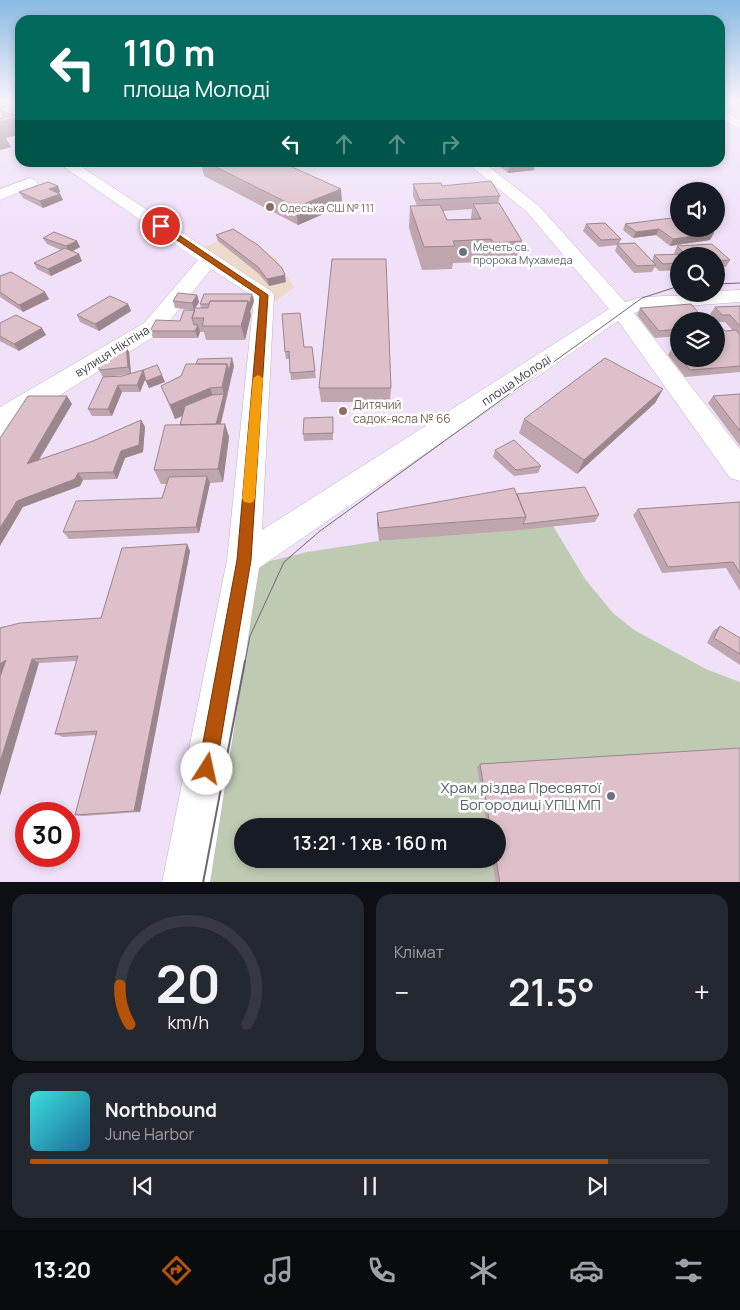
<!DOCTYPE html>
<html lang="uk">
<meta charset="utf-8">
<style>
:root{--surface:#171b24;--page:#242831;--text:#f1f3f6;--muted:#9ea1a6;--line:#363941;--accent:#b45309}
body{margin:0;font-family:Manrope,sans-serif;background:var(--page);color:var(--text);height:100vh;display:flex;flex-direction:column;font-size:19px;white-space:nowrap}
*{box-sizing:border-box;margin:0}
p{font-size:16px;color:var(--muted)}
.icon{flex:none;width:28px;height:28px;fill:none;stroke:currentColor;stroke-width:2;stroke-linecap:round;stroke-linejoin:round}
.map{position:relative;height:882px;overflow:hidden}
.drawer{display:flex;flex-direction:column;gap:12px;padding:12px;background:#0d0f14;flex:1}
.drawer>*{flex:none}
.hud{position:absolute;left:15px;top:15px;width:710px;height:152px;border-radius:15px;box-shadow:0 2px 8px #0003;background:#00695c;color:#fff;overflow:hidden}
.controls{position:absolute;left:670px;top:182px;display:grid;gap:10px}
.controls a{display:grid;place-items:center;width:55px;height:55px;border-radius:50%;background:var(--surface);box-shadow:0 2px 8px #0003;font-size:25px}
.speed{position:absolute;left:15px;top:802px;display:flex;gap:10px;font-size:25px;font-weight:700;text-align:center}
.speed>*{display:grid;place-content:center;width:65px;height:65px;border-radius:50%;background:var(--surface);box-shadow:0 2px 8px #0003;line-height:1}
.speed .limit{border:8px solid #d22;background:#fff;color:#111}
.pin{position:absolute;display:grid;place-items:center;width:42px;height:42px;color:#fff;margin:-21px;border:2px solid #fff;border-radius:50%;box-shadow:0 1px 5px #0007}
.me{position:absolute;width:55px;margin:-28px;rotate:10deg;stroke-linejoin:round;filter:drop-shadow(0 0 4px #0008)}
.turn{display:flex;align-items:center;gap:18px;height:105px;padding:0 25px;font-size:22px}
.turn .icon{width:65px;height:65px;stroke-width:2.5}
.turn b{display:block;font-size:35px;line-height:42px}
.lanes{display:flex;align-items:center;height:48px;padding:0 25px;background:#0003;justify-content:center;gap:25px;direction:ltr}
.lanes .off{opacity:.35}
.big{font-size:38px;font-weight:600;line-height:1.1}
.drawer .card{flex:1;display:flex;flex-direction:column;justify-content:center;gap:8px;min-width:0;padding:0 18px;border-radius:15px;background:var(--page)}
.drawer .dial{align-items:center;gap:0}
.dial svg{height:130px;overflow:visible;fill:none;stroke:var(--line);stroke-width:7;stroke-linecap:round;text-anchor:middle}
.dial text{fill:var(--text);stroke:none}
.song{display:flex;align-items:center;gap:15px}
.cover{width:60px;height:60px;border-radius:8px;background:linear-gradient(135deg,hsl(180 70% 55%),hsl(200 70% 35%))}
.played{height:5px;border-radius:2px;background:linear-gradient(90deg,var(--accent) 85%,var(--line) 85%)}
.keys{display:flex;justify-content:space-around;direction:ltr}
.heat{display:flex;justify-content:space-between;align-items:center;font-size:28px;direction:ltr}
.drawer .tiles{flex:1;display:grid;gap:12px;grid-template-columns:1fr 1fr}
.card:last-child{grid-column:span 2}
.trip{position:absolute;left:234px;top:818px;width:272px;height:50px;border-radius:25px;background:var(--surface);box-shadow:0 2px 8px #0003;font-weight:600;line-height:50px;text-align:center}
.tabs{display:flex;height:80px;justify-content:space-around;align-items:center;background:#090b0e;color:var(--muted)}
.tabs .icon{width:35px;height:35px}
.tabs .active{color:var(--accent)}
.tabs b{font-size:22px;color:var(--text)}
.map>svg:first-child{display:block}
</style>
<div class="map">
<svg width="740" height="883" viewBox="0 0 740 883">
<rect width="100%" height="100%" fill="#f0e1f9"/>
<path fill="#eddaca" d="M234 235 276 258 294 287 275 302 198 249Z"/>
<path fill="#bfcab3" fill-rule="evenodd" d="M553 526 585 579 613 613 634 630 708 670 740 682V882L193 883 254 565 307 552 379 541ZM242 826H498V859H242Z"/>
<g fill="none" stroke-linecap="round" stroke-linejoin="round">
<defs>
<path id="minor" d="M720 109 740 120V129L720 118Z
M57 162H74L271 291 274 295 262 530 609 309 527 212 466 162H483L539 206 625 302 642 297 716 294V291L740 290V302L645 309 634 313 740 449V481L730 478 618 321 259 568 210 883H162L227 560 254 297 211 269 160 333 18 421 9 434 0 437V407L144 323 198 260Z
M30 178 35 180 38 183 35 186 0 200V189Z"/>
</defs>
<use href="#minor" stroke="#bfb1c7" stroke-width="1"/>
<use href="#minor" fill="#fff" fill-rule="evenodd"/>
<path stroke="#6f6774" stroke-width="1" d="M716 284 740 283
M245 662 250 636 284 562 320 531 642 298 679 286"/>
<path stroke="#6f6774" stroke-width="2" d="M203 883 245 661"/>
</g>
<path fill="#bea5ae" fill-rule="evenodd" d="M20 103V134L6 138 11 147 0 150V119L1 118 0 107Z
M201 162H291L286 164 341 189 342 206 298 225 204 176Z
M299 162H321L309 167Z
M498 162H533L534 170 508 173 498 165Z
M413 184 442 186 500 196 498 203 522 241 517 264 489 266 487 262 453 263 452 269 422 270 409 228 410 206H417L413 196ZM472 209 471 219 447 220 443 211Z
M58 186 60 192 58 193 60 194 63 200 43 208 23 198 19 192Z
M679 217 710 240 670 246 656 235 633 238 623 230 625 224Z
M605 223 621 239 619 244 635 243 652 261 654 255 675 254 674 253 677 246 712 244 730 260 726 267 716 268V256H679V270L659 271 655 267 652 272 634 273 615 251 617 245 599 247 583 231 586 224Z
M216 235 286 282 269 286 259 274 218 241Z
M43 238 77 241 80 247 73 251 82 261 51 276 37 269 34 263 61 250 47 244Z
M0 276 45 292 49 299 23 312 0 297Z
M197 295 199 302 194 310 175 308 173 301Z
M254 301 250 312 251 315 245 340H206L204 332H200L198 338H153L150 331 180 321 195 310 201 308 200 304Z
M128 304 131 311 99 331 80 322 77 315Z
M740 306V333L739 334 740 335V372L685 377 668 355 672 348 679 347V359H716L725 331H733L725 322H718L710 314 715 307Z
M640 308 704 319 679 321V336L655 338 637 315Z
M0 323 46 335 19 351 0 341Z
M304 347H312L316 378 291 380 289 359H286L285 352Z
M129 352 131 373 165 382 149 388 145 380 140 392H122L112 416H92L88 409 103 377 99 370ZM129 374 122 376 105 377Z
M196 364 234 366 221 424H225L229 437 223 482 210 483 199 533 69 539 63 532 162 498 166 484H161L154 470 180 425 183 416 175 419 161 386 181 376Z
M319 388H391L390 402H321Z
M663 389 655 403 577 474 519 433 524 419Z
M740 394V446L708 403 713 396Z
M72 404 39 460 93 441 141 420 145 427 143 452 125 458 117 479 83 480 80 486 23 507 0 438Z
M333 424V440L304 441 303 434Z
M495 450 541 466 538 473 514 476 493 457Z
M517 494 599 515 595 522 520 530 379 541 377 526V513Z
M740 502V591L726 568 662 573 633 515 638 509Z
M187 544 190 551 140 812 83 816 75 815 96 735 63 737 55 734 77 661 39 663 0 675V628L101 618Z
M720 626 740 638V665L707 643 713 631Z
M480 764 740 883H496L492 859H498V826H487L477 767Z"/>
<path fill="#9b868d" d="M19 117 20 120V134L6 138 11 147 0 150V122Z
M309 162H321L309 167Z
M535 164 534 170 508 173 509 167Z
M58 186 60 192 52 195 49 189Z
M341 189 342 206 298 225 296 207Z
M60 194 63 200 43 208 40 201Z
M716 221H720L716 227Z
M659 229 656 235 633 238 636 232Z
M714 233 710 240 670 246 673 239Z
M77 241 80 247 69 253 66 246Z
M79 254 82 261 51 276 48 269Z
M285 275 286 282 269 286 267 279Z
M45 292 49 299 23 312 19 305Z
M252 294 254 301 250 312 249 305Z
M197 295 199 302 194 310 192 303Z
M248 301 251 315 245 340 241 326Z
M128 304 131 311 99 331 95 324Z
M198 325 200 332 198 338 195 331Z
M42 328 46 335 19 351 14 344Z
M126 345 129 352 131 374 128 367Z
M232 358 234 366 231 378 229 371Z
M227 364 231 378 217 439 214 431 224 394 222 387Z
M143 370 146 377 140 392 137 385Z
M162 375 165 382 149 388 146 381Z
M118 385 122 392 112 416 108 409Z
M210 388 215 402 175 419 170 405Z
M663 389 655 403 577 474 584 460Z
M67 396 72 404 32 471 27 464Z
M141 420 145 427 143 452 125 458 117 479 113 472 121 451Z
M225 424 229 437 223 482 218 469Z
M78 473 83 480 80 486 23 507 0 546V528L17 501Z
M207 476 210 483 199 533 196 527Z
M187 544 190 551 140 812 134 811Z
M32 659 39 663 0 796V762Z
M6 660 1 675 0 674V664Z"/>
<path fill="#ddc0ca" stroke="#9b868d" d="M18 102 20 103V117H19L0 122V119L13 115 0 110V107Z
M206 162H281L341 189 296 207Z
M503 162H533L535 164 509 167Z
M491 181 500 196 420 200 413 184 441 183 442 186Z
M48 182 58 186 49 189 60 194 40 201 19 192Z
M499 203 522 241 494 243 491 239 453 241 455 246 424 247 410 206 440 205 447 220 481 219 473 204Z
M679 217V229H707L714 233 673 239 659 229 636 232 625 224Z
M605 223 621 239 601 240 586 224Z
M233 229 258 245 282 268 285 275 267 279 258 267 216 235Z
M54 232 77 241 66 246 43 238Z
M635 243 656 265 637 266 617 244Z
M712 244 730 260 716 261V256H679V263L663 264 654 255 685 254 677 246Z
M65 248 79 254 48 269 34 263Z
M332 259H386L391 388H319Z
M11 272 45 292 19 305 0 292V276Z
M178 293 197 295 192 303 173 301Z
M204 294H252L249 305 248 301H210L209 304H200Z
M110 296 128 304 95 324 77 315Z
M210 301H248L241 326H202L204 318H192L195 308H208Z
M691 304 704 319 713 318 716 321H679V329L659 331 640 308Z
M740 306V326L730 315H722L715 307Z
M184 310H195L192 318 194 325H198L195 331H150L156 320 180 321Z
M300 313 304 347H312L315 371 290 373 289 351 285 352 282 314Z
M16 315 42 328 14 344 0 336V323Z
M716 321 725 331 736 330 740 335V366L690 370 681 359H716Z
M126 345 128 367 99 370V360Z
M679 347V356L672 348Z
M232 358 229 371 227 364H196L198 359Z
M605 358 663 389 584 460 524 419Z
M186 364H227L222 387 210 388 170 405 161 386 181 376Z
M157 365 162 375 146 381 143 370Z
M143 370 137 385H118L108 409H88L103 377 122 376Z
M224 394 216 424 180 425 185 406 212 395Z
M740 394V431L713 396Z
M28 396H67L27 464 93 441 141 420 139 445 121 451 113 472 78 473 75 479 17 501 0 528V438Z
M333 417V433L303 434 304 418Z
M225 424 218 469 154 470 165 425Z
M514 440 541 466 516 470 495 450Z
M207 476 196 527 63 532 76 501 162 498 169 477Z
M585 487 599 515 523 524 526 517 517 494Z
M514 488 526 517 379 528 377 513Z
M740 502V573L733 562 668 567 638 509Z
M187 544 134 811 75 815 97 731 55 734 78 656 32 659 0 762V677L6 660 0 664V628L20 623 101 618 122 548Z
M720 626 740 638V654L714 638Z
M740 748V883H500L496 859H498V826H490L480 764Z"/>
<linearGradient id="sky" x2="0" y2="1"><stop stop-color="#88bae2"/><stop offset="0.45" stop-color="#f8f2fc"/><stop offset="1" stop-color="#f8f2fc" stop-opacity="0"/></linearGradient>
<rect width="740" height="222" fill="url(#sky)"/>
<path fill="#b45309" stroke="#753606" d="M159 225H164L268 295 251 560 216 769 213 775 207 778 200 775 198 769 237 560 260 296 159 228Z"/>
<path fill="#f59e0b" d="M258 375 263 378 255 498 253 502 249 503 244 502 242 498 253 378Z"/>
<g fill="#8d6e63" stroke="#fff" stroke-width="2">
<circle cx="270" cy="207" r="5"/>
<circle cx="343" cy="411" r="5"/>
</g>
<g fill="#6b7280" stroke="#fff" stroke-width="2">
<circle cx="463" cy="252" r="5"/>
<circle cx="611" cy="796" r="5"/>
</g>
<g text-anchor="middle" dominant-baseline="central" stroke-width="5" stroke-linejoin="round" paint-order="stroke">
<g font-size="11" fill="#785e54" stroke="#fff" text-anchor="start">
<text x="280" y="207">Одеська СШ № 111</text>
</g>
<g font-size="11" fill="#5b616d" stroke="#fff" text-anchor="start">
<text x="473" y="246">Мечеть св.<tspan x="473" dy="13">пророка Мухамеда</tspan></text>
</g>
<g font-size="12" fill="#403a44" stroke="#fff">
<text transform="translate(112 351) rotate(-32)">вулиця Нікітіна</text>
<text transform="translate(516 380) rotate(-34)">площа Молоді</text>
</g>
<g font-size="12" fill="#785e54" stroke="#fff" text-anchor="start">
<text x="353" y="404">Дитячий<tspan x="353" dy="14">садок-ясла № 66</tspan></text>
</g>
<g font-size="15" fill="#5b616d" stroke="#fff" text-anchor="end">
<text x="601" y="787">Храм різдва Пресвятої<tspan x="601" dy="17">Богородиці УПЦ МП</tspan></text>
</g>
</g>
</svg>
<div class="controls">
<a><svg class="icon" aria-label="sound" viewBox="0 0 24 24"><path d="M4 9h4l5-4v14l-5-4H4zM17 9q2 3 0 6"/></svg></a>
<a><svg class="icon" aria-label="search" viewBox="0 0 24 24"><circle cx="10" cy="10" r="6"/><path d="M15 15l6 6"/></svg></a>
<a><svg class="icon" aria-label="layers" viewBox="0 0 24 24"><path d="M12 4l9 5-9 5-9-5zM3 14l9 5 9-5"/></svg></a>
</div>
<div class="speed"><div class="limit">30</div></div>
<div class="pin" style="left:161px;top:226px;background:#d93025"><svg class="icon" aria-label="arrive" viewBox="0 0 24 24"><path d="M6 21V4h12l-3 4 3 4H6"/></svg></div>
<svg class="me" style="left:207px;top:769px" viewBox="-20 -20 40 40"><circle r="19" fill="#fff"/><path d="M0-13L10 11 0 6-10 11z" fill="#b45309"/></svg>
<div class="trip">13:21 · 1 хв · 160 m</div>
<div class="hud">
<div class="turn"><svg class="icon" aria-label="left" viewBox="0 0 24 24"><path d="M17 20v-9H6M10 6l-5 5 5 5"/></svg><div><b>110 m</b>площа Молоді</div></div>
<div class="lanes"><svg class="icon" aria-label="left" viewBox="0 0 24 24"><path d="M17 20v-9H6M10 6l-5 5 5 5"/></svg><svg class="icon off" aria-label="ahead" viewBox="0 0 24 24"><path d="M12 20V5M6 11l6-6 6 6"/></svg><svg class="icon off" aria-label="ahead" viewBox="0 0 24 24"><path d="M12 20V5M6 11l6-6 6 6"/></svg><svg class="icon off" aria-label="right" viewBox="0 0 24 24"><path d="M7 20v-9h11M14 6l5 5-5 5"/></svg></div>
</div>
</div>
<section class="drawer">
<div class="tiles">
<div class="card dial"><svg viewBox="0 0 100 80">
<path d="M14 69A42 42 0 1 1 86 69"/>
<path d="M14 69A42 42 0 0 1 8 45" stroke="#b45309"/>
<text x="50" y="56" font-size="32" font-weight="700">20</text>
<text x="50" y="72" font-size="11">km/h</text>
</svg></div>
<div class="card"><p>Клімат</p>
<div class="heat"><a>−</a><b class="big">21.5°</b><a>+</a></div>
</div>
<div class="card">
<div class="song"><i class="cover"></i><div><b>Northbound</b><p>June Harbor</p></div></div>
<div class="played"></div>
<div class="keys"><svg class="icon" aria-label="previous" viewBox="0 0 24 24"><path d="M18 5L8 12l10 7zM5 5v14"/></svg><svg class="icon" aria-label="pause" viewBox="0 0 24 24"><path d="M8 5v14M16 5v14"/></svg><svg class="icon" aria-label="next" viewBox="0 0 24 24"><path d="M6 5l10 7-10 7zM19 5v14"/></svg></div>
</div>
</div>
</section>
<nav class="tabs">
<b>13:20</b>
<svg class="icon active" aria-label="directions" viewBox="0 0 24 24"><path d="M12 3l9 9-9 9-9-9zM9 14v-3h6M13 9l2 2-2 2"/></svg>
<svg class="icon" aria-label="music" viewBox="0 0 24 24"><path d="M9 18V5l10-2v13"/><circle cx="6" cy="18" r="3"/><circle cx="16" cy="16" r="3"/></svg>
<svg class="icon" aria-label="phone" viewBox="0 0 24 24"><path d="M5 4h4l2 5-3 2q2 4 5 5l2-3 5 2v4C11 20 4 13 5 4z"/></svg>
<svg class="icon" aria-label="climate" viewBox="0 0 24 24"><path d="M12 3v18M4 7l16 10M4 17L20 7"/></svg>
<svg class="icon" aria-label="car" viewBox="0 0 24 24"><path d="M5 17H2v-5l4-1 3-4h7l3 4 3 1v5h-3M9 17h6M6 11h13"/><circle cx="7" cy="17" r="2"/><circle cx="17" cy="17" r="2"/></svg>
<svg class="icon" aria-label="filters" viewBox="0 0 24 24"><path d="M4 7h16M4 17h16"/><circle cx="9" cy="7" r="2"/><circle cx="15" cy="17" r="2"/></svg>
</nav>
